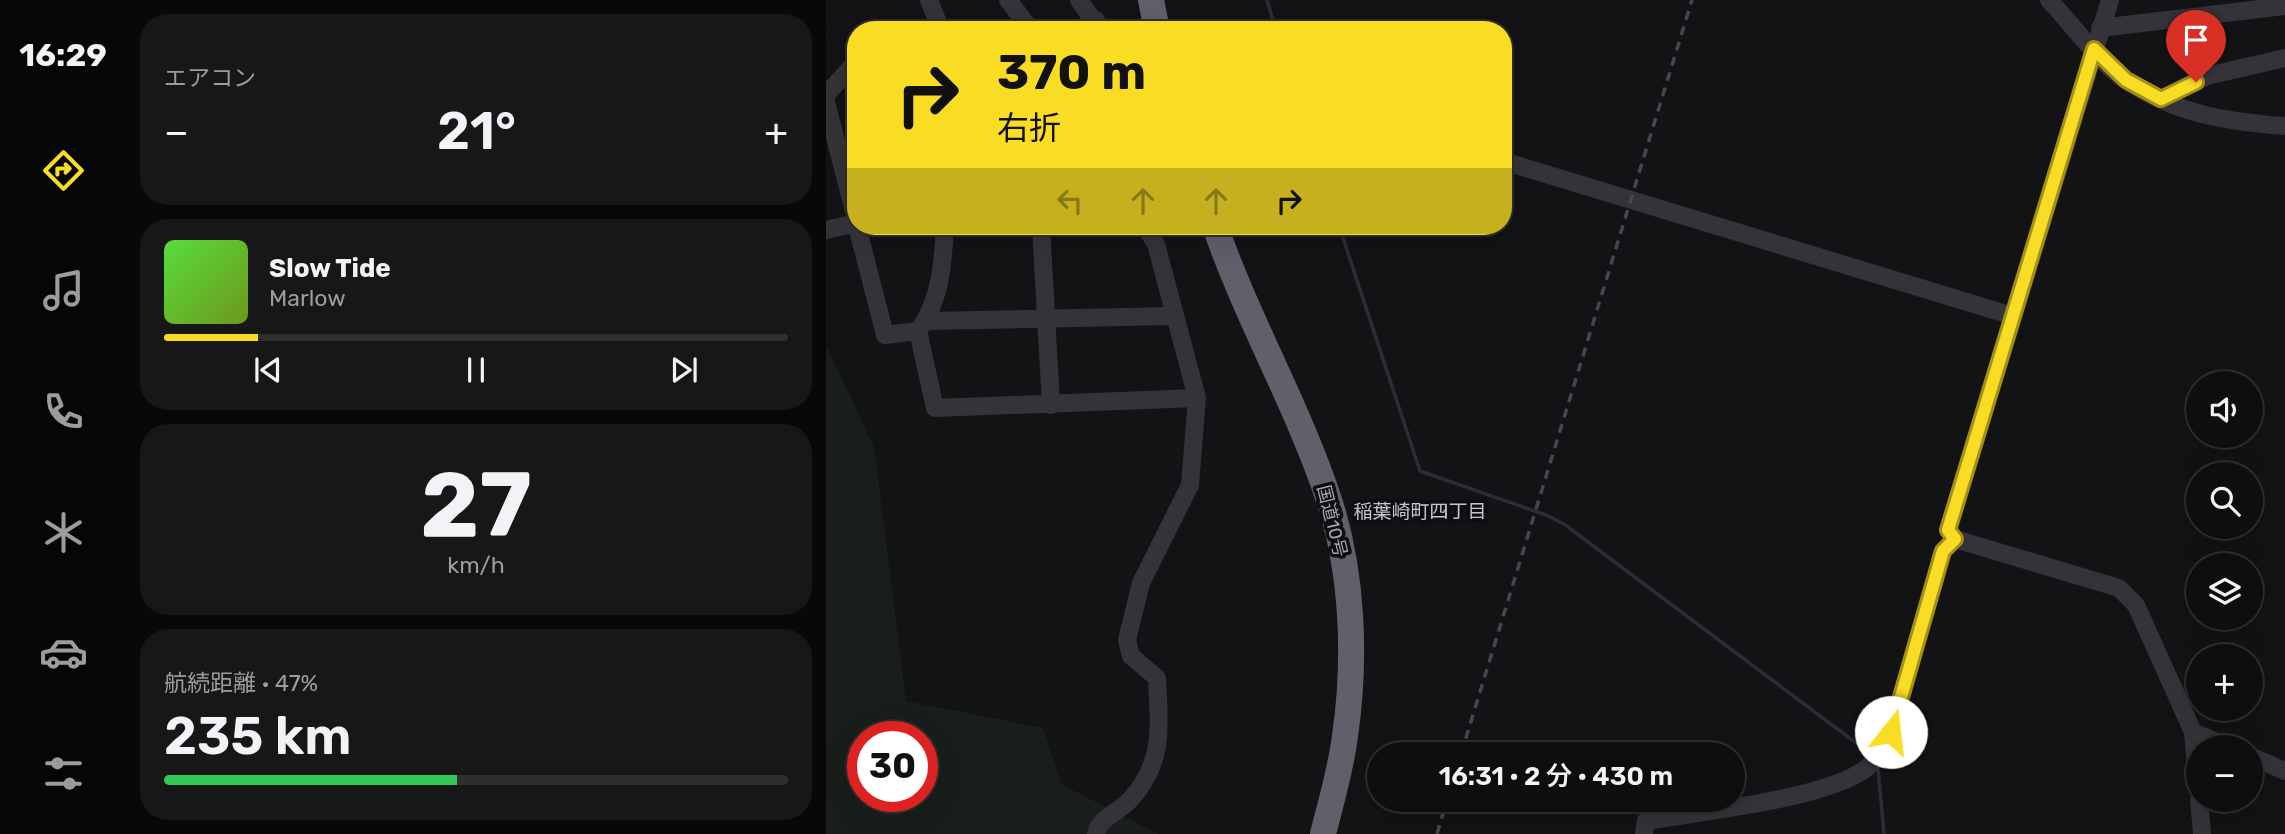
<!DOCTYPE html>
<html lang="ja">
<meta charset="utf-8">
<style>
:root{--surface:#0e0e0f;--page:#171718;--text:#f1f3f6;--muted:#9b9c9e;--line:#2e2e2f;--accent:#f9dd25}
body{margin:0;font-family:Rubik,"Noto Sans JP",sans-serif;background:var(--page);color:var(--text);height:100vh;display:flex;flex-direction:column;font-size:26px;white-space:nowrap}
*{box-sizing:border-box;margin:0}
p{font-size:23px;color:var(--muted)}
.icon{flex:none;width:38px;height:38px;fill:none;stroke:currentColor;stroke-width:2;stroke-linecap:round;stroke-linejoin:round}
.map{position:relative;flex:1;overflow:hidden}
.drawer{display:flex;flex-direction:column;gap:14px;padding:14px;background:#080808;width:700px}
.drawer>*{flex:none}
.top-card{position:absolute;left:21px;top:21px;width:665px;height:214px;border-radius:28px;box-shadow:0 7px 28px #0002,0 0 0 2px var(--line);background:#f9dd25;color:#111;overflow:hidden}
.tools{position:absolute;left:1360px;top:371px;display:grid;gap:14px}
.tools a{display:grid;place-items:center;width:77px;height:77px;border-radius:50%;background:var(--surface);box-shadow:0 7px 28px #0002,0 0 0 2px var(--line);font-size:35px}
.speed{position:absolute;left:21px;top:721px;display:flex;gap:14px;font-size:35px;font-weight:700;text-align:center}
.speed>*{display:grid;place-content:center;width:91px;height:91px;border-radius:50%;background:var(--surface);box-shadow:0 7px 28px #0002,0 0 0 2px var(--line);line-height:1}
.speed .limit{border:10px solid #d22;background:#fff;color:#111}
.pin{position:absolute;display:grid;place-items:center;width:60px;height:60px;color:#fff;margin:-72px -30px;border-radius:50% 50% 50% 0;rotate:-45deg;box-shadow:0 0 7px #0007}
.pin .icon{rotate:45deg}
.me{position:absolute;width:77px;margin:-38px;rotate:16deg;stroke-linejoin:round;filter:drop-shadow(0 0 5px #0008)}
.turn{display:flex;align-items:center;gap:24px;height:147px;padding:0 35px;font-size:32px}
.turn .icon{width:91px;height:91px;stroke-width:2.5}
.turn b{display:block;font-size:49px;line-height:60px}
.lanes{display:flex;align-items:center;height:66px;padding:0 35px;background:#0003;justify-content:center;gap:35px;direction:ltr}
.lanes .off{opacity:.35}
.big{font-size:52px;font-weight:600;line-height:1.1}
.drawer .tile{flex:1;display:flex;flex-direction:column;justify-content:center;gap:10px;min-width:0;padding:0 24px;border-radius:28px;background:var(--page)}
.drawer .dial{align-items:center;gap:0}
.dial b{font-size:91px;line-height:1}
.song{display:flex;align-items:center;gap:21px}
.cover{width:84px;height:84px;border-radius:10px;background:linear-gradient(135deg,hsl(110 70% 55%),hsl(80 70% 35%))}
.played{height:7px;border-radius:4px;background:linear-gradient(90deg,var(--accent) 15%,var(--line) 15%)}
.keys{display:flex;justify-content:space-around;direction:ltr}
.heat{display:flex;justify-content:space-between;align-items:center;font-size:38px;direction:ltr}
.charge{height:10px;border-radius:5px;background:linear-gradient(90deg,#34c759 47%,var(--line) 0)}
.trip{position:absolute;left:541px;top:742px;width:378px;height:70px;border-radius:35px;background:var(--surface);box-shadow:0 7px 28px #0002,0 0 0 2px var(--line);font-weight:600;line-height:70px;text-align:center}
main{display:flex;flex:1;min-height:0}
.dock{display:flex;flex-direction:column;width:126px;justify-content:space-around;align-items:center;background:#060606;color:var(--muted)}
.dock .icon{width:49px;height:49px}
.dock .on{color:var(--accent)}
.dock b{font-size:32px;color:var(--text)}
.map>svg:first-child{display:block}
</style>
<main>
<nav class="dock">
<b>16:29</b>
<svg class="icon on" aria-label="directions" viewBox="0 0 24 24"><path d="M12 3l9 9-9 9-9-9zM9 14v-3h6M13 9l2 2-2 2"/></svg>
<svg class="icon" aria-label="music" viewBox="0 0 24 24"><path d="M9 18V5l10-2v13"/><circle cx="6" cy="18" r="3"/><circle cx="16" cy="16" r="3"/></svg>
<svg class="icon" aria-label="phone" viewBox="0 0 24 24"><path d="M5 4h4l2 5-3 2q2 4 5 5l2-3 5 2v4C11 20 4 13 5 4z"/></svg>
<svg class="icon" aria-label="climate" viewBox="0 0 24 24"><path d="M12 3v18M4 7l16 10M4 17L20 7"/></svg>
<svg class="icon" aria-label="car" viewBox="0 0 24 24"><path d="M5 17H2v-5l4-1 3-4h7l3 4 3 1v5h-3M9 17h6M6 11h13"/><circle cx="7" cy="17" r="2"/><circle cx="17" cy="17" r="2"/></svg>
<svg class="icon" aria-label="filters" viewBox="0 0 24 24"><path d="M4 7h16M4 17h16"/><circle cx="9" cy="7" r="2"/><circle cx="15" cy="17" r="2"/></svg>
</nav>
<section class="drawer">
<div class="tile"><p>エアコン</p>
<div class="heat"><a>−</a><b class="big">21°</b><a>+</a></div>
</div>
<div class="tile">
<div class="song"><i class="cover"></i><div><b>Slow Tide</b><p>Marlow</p></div></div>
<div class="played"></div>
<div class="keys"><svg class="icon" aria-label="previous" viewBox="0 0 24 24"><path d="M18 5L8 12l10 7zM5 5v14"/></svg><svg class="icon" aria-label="pause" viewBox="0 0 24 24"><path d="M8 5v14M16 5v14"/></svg><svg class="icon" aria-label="next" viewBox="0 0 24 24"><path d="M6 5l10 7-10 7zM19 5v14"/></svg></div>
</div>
<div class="tile dial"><b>27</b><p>km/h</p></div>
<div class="tile"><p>航続距離 · 47%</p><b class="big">235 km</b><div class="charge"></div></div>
</section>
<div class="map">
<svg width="1459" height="834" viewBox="0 0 1459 834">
<rect width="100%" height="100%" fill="#131214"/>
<path fill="#181f1b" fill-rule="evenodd" d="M0 345 48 447 80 701 217 728 235 784 332 834H0ZM37 737H96V796H37Z"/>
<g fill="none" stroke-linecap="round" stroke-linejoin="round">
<path stroke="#282e38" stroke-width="3.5" d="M441 0 450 30
M513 226 594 471 720 515 738 524 1045 754
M1052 767 1058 834"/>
<path stroke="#333339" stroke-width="18" d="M103 0 115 30
M182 0 205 30
M253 0 274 30
M1223 0C1248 26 1271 61 1301 81 1350 114 1402 122 1459 126
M1284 0 1122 530 1129 539 1293 588 1310 605 1367 732 1372 787
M1274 28 1459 6
M253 30 270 20
M0 95 30 62
M1335 99 1381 76 1459 58
M0 102 30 219
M677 161 1187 316
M31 226 59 335 92 331C115 300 117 263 119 226
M215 226 225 405
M0 230 30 223
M100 321 346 316
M92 331 109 408 371 398
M1367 732 1403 747
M1424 756 1459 771
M1373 800 1376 834
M270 834C273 818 293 812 304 800 339 762 333 726 331 678L305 656 301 640 315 583 364 485 371 398 330 244 319 226
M818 834 820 821C873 812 997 799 1038 770 1051 761 1059 746 1065 732L1117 551 1129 539"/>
<path stroke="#5f606a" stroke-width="26" d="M325 0 331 30
M389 226C421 319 472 406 503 500 527 573 530 660 519 736 515 769 505 802 497 834"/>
<path stroke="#46464e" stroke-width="3.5" stroke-dasharray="9 7" stroke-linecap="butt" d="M635 754 866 0
M611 834 621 800"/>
</g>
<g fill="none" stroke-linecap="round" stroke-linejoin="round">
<defs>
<path id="route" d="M1065 732 1117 551 1129 539 1122 530 1268 49 1300 80 1335 99 1370 82"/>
</defs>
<use href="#route" stroke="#a29018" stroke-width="18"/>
<use href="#route" stroke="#f9dd25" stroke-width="12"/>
</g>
<g text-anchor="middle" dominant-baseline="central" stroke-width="7" stroke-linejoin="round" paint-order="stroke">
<g font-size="18" fill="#a3a5b5" stroke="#0e0d0f">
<text transform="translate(506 521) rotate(76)">国道10号</text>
</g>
<g font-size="19" fill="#c4c5d1" stroke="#0e0d0f">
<text x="594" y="511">稲葉崎町四丁目</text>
</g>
</g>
</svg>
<div class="tools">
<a><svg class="icon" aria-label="sound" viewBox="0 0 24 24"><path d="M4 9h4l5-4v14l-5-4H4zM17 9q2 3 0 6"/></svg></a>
<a><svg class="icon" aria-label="search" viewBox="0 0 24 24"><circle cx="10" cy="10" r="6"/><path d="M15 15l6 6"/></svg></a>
<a><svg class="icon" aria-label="layers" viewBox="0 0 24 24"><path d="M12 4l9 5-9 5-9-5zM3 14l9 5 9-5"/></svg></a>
<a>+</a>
<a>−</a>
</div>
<div class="speed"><div class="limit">30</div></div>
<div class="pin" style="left:1370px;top:82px;background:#d93025"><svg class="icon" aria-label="arrive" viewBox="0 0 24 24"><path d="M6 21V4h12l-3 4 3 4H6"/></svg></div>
<svg class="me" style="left:1065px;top:732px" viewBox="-20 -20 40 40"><circle r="19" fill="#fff"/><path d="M0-13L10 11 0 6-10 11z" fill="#f9dd25"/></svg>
<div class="trip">16:31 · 2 分 · 430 m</div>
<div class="top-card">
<div class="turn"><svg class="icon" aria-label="right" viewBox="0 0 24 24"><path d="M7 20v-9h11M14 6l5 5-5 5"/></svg><div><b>370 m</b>右折</div></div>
<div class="lanes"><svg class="icon off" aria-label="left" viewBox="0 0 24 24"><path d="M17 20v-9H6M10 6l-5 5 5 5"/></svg><svg class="icon off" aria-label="ahead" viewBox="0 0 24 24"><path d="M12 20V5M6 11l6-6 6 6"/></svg><svg class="icon off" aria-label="ahead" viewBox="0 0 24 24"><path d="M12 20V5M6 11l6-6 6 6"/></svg><svg class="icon" aria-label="right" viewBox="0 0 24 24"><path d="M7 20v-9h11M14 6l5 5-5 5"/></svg></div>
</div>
</div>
</main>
